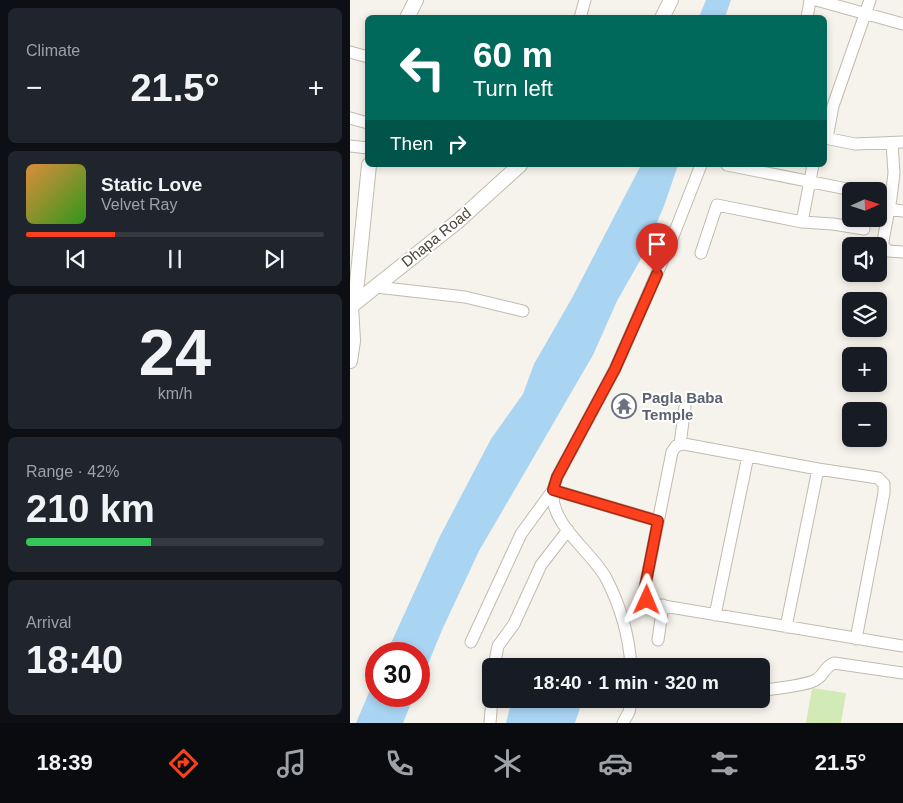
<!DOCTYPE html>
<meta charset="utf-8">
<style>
:root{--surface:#171b24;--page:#20242c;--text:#f1f3f6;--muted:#9ea1a6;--line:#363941;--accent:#fc3f1d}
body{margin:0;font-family:Arial,sans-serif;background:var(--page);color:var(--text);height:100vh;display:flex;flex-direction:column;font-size:19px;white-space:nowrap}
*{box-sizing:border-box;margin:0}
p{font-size:16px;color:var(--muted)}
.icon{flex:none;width:28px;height:28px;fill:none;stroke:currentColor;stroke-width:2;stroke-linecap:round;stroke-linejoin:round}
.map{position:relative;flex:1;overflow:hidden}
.panel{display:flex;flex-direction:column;gap:8px;padding:8px;background:#0d0f14;width:350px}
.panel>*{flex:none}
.banner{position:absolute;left:15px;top:15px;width:462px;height:152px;border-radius:8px;box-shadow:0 2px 8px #0003;background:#00695c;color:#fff;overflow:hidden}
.needle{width:32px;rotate:87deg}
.fabs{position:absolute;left:492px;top:182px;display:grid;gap:10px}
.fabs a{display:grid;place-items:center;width:45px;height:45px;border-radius:8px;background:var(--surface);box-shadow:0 2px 8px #0003;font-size:25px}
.speed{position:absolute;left:15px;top:642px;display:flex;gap:10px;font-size:25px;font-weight:700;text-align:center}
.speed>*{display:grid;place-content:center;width:65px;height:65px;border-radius:50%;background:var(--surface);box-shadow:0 2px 8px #0003;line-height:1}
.speed .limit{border:8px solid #d22;background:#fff;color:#111}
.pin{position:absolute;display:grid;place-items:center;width:42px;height:42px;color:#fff;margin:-51px -21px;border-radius:50% 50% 50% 0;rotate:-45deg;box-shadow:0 0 5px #0007}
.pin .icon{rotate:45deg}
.me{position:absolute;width:55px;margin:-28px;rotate:1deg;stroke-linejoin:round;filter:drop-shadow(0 0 4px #0008)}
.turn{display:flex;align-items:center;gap:18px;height:105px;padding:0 25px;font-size:22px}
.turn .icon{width:65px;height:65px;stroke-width:2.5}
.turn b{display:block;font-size:35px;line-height:42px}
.then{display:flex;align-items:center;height:48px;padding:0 25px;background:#0003;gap:10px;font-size:19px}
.big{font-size:38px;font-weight:600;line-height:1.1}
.panel .card{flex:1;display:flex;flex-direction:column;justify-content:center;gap:8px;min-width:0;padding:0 18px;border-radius:8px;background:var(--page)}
.panel .dial{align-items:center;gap:0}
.dial b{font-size:65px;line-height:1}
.song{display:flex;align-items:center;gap:15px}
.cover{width:60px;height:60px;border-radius:8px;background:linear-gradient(135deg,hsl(30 70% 55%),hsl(110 70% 35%))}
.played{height:5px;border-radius:2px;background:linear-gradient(90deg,var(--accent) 30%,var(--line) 30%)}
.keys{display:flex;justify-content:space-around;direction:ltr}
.heat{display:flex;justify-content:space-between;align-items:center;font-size:28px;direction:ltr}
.charge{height:8px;border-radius:4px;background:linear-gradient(90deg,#34c759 42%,var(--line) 0)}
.trip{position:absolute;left:132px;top:658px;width:288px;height:50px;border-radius:8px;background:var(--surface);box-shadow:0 2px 8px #0003;font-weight:600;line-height:50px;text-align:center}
.tab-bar{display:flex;height:80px;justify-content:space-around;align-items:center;background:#090b0e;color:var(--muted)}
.tab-bar .icon{width:35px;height:35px}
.tab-bar .current{color:var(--accent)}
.tab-bar b{font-size:22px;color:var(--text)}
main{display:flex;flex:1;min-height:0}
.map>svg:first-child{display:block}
</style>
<main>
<section class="panel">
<div class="card"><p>Climate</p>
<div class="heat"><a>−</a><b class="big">21.5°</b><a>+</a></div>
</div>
<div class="card">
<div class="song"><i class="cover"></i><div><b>Static Love</b><p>Velvet Ray</p></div></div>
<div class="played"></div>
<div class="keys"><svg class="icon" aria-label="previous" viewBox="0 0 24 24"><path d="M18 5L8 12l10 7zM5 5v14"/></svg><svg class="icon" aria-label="pause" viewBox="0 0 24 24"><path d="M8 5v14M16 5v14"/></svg><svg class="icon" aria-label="next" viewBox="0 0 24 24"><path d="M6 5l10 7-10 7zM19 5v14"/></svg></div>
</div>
<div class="card dial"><b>24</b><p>km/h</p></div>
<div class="card"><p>Range · 42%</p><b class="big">210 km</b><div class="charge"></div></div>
<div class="card"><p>Arrival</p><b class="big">18:40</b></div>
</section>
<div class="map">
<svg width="553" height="723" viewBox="0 0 553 723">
<rect width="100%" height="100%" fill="#f6f3ec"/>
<path fill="#d2eab5" d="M462 688 496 693 491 723H456Z"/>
<path fill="#a9d4f2" d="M356 0H381L375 17H349Z
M291 165H328L314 206 292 257 267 301 243 355 129 551 92 630 69 686V654H36L90 536 141 439 173 394 184 364 222 298Z
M26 676V696H64L53 723H6Z
M162 699H233L225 723H156Z"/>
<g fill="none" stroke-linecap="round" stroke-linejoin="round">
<defs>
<path id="minor" d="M466 0 553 24
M230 18 235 0
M457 18 460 0
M0 52 18 57
M0 118 18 123
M475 138 505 144 553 142
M477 138 483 106 520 0
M0 146 18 148
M377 165 507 191
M529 195 541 198 539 209 553 211
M541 198 544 173 542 143
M539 209 533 241V246L538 251 553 252
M452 222 463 165
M351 253 367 205 452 222 483 224 514 229
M26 287 115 297 173 311
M330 444 335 407
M365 615 398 456
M436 627 468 469
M506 639 534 493V484L528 478 468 469 334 444 326 446 322 452 294 592 297 600 302 604 553 646
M308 640 313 605
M121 642 171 534 203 490 308 521
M144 666 148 646 164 624 191 565 218 530
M281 666C279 636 270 605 256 578 241 551 200 524 203 492 203 487 206 482 207 477L265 369 322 239 351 165
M411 691C424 688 458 686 467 679 475 674 472 669 484 663L553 673
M140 723 142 699
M273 723 279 712 282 699"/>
<path id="tertiary" d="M57 18 66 0
M312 18 321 0
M0 307 107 222 170 165
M0 361 3 341 1 306 7 283 19 165"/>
</defs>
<use href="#minor" stroke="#c2bbae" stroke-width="13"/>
<use href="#tertiary" stroke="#c2bbae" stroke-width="16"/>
<use href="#minor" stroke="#fff" stroke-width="11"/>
<use href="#tertiary" stroke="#fff" stroke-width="14"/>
</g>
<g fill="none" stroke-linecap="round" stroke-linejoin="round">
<defs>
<path id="route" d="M297 600 294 592 308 521 203 490 207 477 265 369 307 274"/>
</defs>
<use href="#route" stroke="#a42913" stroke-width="12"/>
<use href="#route" stroke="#fc3f1d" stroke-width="9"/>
</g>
<defs>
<symbol id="temple-ring" viewBox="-11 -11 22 22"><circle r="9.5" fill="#fff" stroke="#6b7280" stroke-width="1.5"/><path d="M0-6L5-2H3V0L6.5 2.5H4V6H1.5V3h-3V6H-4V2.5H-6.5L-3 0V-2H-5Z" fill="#6b7280"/></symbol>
</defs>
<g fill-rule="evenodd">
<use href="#temple-ring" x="260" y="392" width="28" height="28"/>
</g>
<g text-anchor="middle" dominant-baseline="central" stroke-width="4" stroke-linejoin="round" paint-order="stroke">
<g font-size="15" fill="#4b4439" stroke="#fff">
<text transform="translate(86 237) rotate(-39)">Dhapa Road</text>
</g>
<g font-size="15" font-weight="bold" fill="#5b616d" stroke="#fff" text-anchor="start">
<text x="292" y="397">Pagla Baba<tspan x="292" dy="17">Temple</tspan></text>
</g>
</g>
</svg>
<div class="fabs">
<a><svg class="needle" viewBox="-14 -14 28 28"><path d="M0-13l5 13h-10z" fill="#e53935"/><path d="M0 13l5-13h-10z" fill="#9ea1a6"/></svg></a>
<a><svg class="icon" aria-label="sound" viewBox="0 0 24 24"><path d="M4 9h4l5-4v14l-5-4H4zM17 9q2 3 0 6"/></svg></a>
<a><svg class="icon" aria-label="layers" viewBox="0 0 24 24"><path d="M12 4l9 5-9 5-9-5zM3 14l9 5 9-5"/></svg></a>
<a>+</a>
<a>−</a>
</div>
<div class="speed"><div class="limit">30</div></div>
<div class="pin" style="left:307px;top:274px;background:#d93025"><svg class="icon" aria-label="arrive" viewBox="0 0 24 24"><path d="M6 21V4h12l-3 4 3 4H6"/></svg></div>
<svg class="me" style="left:297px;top:600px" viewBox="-20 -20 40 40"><path d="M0-17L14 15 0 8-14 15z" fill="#fc3f1d" stroke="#fff" stroke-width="4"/></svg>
<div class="trip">18:40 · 1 min · 320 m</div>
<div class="banner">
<div class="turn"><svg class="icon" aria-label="left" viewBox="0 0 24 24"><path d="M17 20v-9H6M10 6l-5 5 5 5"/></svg><div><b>60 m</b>Turn left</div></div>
<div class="then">Then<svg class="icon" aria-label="right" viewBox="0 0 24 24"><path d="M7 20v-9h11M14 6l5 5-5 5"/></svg></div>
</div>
</div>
</main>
<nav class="tab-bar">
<b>18:39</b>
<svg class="icon current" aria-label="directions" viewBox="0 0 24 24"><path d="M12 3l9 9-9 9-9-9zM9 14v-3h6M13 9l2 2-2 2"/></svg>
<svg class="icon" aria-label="music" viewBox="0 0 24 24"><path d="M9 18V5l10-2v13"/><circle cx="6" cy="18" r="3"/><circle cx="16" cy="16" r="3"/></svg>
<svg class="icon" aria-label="phone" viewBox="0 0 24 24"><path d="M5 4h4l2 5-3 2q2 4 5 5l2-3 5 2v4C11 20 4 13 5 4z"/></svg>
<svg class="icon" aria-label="climate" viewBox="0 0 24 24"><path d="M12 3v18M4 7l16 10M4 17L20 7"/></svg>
<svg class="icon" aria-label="car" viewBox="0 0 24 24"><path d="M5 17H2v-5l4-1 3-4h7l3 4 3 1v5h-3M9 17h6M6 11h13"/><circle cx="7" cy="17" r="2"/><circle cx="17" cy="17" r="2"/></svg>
<svg class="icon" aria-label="filters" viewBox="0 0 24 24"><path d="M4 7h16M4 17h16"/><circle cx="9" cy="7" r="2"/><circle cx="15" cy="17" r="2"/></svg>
<b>21.5°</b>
</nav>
